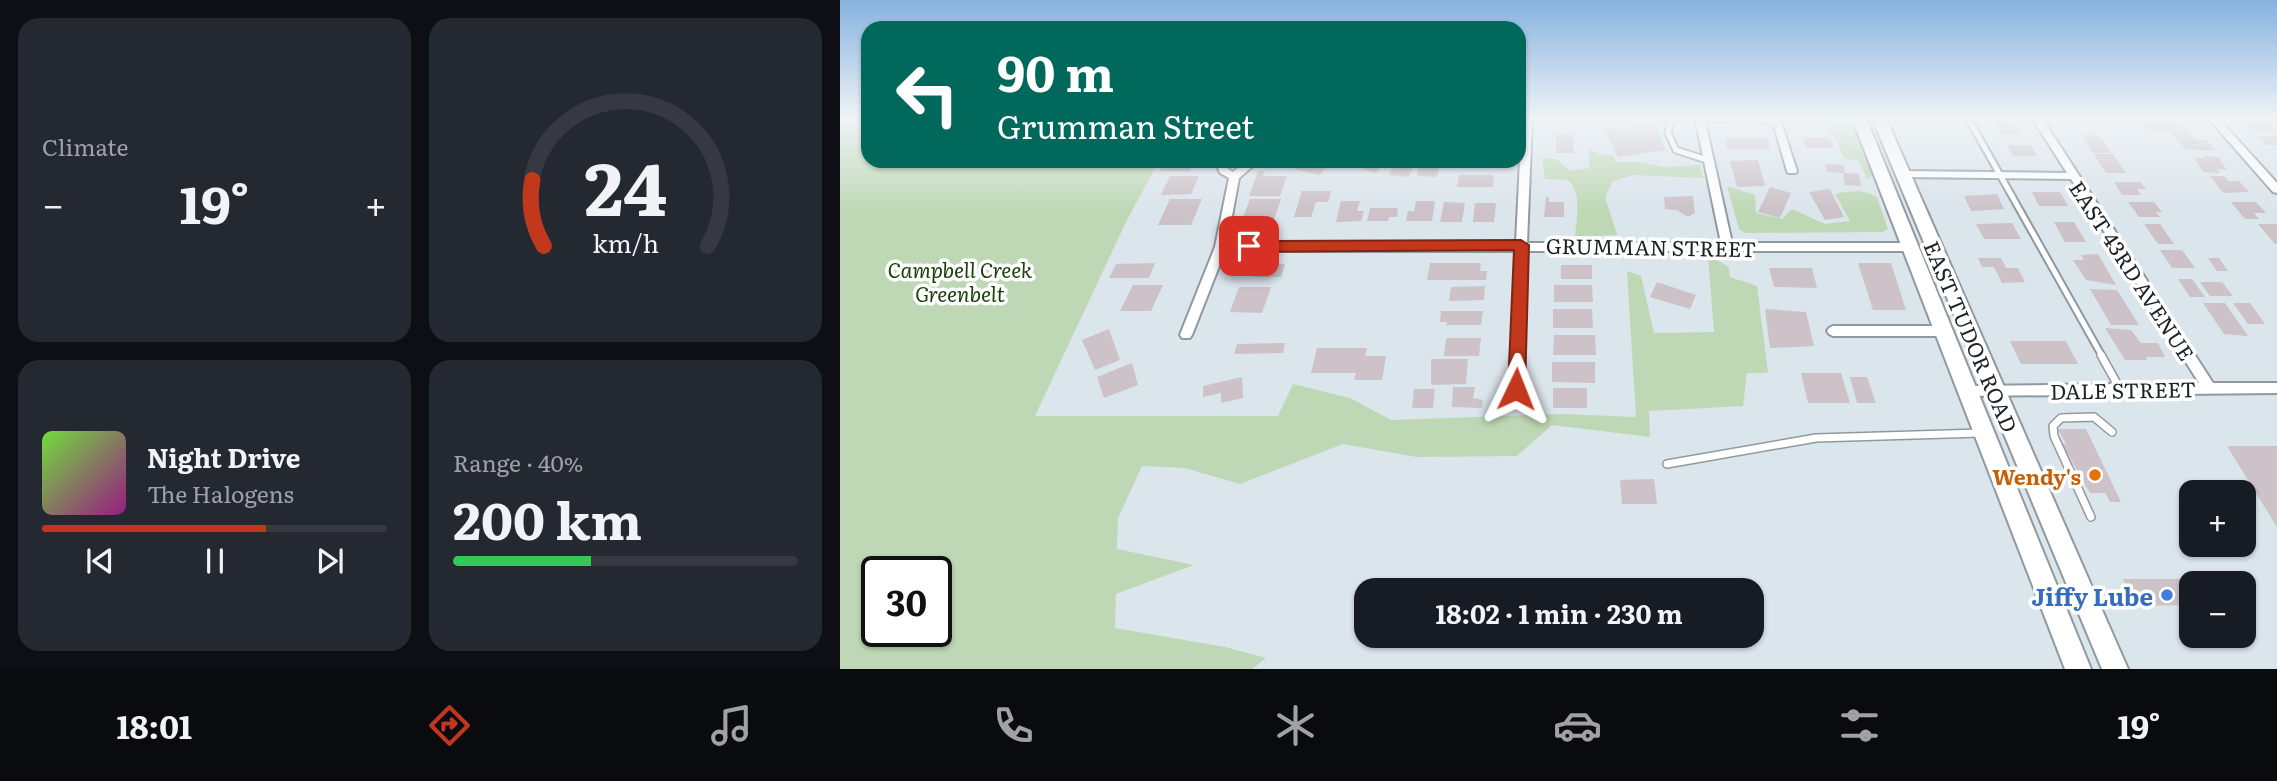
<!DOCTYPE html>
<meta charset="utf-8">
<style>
:root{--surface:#171b24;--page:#242831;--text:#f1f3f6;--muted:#9ea1a6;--line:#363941;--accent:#c3381d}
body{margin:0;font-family:Literata,serif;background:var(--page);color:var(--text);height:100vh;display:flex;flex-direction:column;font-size:26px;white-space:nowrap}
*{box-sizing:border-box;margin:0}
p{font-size:23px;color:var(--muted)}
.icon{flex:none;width:38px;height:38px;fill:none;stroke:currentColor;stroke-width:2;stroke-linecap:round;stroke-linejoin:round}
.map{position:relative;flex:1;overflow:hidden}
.panel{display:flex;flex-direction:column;gap:18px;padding:18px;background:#0d0f14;width:840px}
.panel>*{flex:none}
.top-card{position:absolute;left:21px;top:21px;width:665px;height:147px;border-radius:21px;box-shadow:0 2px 5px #0004;background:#00695c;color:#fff;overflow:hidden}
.controls{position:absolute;left:1339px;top:480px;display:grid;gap:14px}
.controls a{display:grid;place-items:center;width:77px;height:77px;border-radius:14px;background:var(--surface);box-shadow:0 2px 5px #0004;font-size:35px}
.speed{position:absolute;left:21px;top:556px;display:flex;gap:14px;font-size:35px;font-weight:700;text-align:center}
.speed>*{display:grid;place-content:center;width:91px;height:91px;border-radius:50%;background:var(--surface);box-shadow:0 2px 5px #0004;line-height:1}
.speed .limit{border:4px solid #111;border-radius:10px;background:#fff;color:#111}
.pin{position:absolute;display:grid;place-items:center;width:60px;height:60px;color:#fff;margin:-30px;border-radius:14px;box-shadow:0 4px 10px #0006}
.me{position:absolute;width:77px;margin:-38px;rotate:2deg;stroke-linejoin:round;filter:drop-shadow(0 0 5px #0008)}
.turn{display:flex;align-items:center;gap:24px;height:147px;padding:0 21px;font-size:32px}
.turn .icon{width:91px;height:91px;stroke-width:2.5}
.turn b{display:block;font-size:49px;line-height:60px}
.big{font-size:52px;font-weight:700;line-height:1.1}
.panel .tile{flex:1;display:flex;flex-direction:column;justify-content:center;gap:10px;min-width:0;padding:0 24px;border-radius:21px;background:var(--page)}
.panel .dial{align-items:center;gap:0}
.dial svg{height:182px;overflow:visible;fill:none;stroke:var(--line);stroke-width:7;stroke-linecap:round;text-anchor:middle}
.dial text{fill:var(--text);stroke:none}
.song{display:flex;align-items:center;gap:21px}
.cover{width:84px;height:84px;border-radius:10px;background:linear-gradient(135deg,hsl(100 70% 55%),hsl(310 70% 35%))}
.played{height:7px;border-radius:4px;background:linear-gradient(90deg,var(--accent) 65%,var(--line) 65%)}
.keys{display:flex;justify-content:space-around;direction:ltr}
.heat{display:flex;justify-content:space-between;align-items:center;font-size:38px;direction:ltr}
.charge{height:10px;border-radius:5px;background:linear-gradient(90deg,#34c759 40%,var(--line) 0)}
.panel .tiles{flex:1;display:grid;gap:18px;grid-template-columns:repeat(2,1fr)}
.trip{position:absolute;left:514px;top:578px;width:410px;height:70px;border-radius:21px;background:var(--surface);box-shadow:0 2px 5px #0004;font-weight:700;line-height:70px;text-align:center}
.tabs{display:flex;height:112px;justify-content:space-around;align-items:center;background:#090b0e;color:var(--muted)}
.tabs .icon{width:49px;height:49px}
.tabs .on{color:var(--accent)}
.tabs b{font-size:32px;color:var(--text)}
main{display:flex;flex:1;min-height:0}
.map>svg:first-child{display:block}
</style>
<main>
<section class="panel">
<div class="tiles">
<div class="tile"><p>Climate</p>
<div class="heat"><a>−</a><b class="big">19°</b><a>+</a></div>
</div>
<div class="tile dial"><svg viewBox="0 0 100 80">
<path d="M14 69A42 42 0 1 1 86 69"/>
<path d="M14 69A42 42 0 0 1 9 40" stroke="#c3381d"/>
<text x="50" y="56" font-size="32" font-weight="700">24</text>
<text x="50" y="72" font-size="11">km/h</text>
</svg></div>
<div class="tile">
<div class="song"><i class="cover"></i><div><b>Night Drive</b><p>The Halogens</p></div></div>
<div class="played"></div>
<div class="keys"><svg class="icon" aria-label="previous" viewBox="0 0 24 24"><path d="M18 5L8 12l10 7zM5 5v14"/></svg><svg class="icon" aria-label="pause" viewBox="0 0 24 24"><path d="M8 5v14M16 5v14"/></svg><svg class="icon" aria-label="next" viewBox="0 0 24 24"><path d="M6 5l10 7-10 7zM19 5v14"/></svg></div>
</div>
<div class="tile"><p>Range · 40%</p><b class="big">200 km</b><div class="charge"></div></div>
</div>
</section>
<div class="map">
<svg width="1437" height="669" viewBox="0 0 1437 669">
<rect width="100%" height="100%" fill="#dbe5ec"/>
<path fill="#bed8b5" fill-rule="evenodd" d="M0 118H28V161H319L286 222 195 416H438L453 384 510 398 551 420 721 414 796 417 787 271 801 276 814 333 874 332 868 255 889 267 890 277 917 286 928 373H907L903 406 809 411 810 437 712 425 677 456 577 457 503 444 400 484 345 468 302 466 278 518 277 549 354 565 276 594 275 628 385 647 426 658 412 669H0ZM37 572H96V632H37Z
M980 118H1011L1034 175 1027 179 1019 161 1004 158 997 142Z
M749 149 761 155H772L776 162H801L823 167 860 165 863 178 793 175 773 181 765 197 777 235 735 237C736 220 743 192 728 180L705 179 702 158 716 159 731 171 749 168Z
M887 186 915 195 916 213 942 219 952 209 985 224 1010 221 995 194C1010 191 1023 189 1037 197L1048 229 1043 232 905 233 899 229Z"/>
<path fill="#ccc2c8" d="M1072 118H1106L1110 125H1076Z
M1151 118H1171L1180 135 1161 134Z
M1230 118H1252L1258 126H1236Z
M1399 118H1426L1437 132 1411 131Z
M1311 119H1335L1356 140H1367L1376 151 1345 149 1329 131H1308L1300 121H1313Z
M814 124 826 150 778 157 765 130Z
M716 134H733L734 153H716Z
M1242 135H1259L1271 153H1253Z
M1418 136H1437V145H1426Z
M962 137H990L994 148H966Z
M885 138H927L930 149H887Z
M1167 145H1191L1197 156H1173Z
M1254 154H1273L1286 173H1266Z
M1364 156 1378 157 1387 170 1377 169 1380 173 1363 172 1354 158H1366Z
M918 160 925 186 897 187 890 161Z
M325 161H355L350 171H320Z
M460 161H491L480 175 454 169Z
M529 161H546L536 173 522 169Z
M556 161H576L569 177 549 175Z
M579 161H600L597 177 577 176Z
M611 161H657L656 167H610Z
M985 164 1003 165 1005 173 1019 174 1021 186 1005 185 1003 173 987 172Z
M418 171H425L423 176H447L440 196H409Z
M619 175H654L653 187H617Z
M330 176H359L351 194 321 195Z
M1370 176H1384L1388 181H1399L1409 192 1383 193Z
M1274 182H1301L1306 189H1297L1301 195H1282Z
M930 187 951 193 940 218 918 212Z
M990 189 1004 217 985 220 969 192Z
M462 191H491L488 202H476L471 217H454Z
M1192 192H1220L1228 206H1199Z
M1157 194 1164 209 1131 211 1124 196Z
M853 196 855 213 848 217 837 210 825 209 824 197Z
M706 197H709V202H724V217H704Z
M330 199H362L351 225H318Z
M410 199H441L432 225H400Z
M501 201H520L517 211H524L521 221 496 222Z
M576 201H595L592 221H566L568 211H574Z
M604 202 625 203 622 222H600Z
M1288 202H1314L1322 212H1316L1320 217H1299Z
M1391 202H1416L1426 213H1414L1419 219H1405Z
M635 203H656L654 222H633Z
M530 208H558L557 217H549L548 221H527Z
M1214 222H1234L1246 242H1225Z
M1172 223 1181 239H1144L1136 224Z
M1304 224H1320L1334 244H1318Z
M1418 224H1437V244H1435Z
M1320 250H1342L1355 268H1332Z
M1258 254 1276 285 1246 280 1233 260H1244L1241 255Z
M1138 258H1161L1166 268H1178L1185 282 1162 283 1154 267H1142Z
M1368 258H1379L1388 271H1377Z
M315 263 309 278H269L276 264Z
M590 263H641L640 271H647L646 280H587Z
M1018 263H1051L1066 310H1033Z
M419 264H445L441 277H414Z
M721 265H752V279H721Z
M929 268H972L977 288 934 287Z
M1338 279H1352L1365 297H1350Z
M817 282 856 295 850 309 810 297Z
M1360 282H1382L1393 296H1370Z
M293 285H323L311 311H280Z
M714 285H752L753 302H714Z
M645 286 644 300 609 301 611 287Z
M399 287H431L422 313 390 312Z
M1250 289 1277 290 1299 325H1271Z
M1363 303H1385L1408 336 1384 334Z
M1393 303H1410L1425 324H1408Z
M713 309H752L753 328H713Z
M925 309 966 312 974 346 930 348Z
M601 311H643L641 325H606L607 322H600Z
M1265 328 1291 330 1301 343H1318L1325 357H1306L1307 360H1285Z
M269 329 280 360 255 370 242 340Z
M714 335H755L756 355H713Z
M606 338H641L639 356H604Z
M1170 341H1226L1238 364H1181Z
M445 343 443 353 394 354 397 344Z
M477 348H527L525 356H546L542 380H514L516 373H471Z
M591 359H628L626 384 591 385Z
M712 362H755V383L712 382Z
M292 363 298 385 264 398 257 377Z
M961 373H1001L1010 403H968Z
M402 377 403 398 381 403V393L363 397V386Z
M1010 377H1027L1036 403H1017Z
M613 387H635L633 398 643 400 642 408 612 407Z
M713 388H747V408H713Z
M574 389H595L593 408H572Z
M1218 429H1246L1281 502H1270L1265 493H1250L1222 444H1226Z
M1387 446H1437V527Z
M814 479 817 504H782L780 480Z
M1283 579H1351L1354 583H1351V605L1295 606Z"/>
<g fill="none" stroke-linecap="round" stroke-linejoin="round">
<defs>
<path id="lane-far1" d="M831 118H861
M1128 118 1262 356
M831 119 828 133 836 150 870 161"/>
<path id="lane" d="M1261 355 1280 389
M827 464 976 438 1140 433
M1251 517 1214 436 1213 426 1221 418 1254 417 1272 432"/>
<path id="street" d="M682 118H692L687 243H881L855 118H895L890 121H865L892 243H1072L1078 247 1072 251H687L682 389 681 393 676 394 671 393 670 389 676 251H385L352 335 350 338H342L340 335 375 247 389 178 380 173 375 161H385L388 169 393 172 405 162 425 161 413 166 399 178 387 243H676Z
M909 118H925L941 122 957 171 956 173H948L947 171 934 126Z
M1192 118H1202L1373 383H1437V393L1129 396 1124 395 1123 391 1124 387 1129 386 1359 383 1231 179 1062 177 1057 174 1062 171 1227 173Z
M1368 118H1378L1437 183V193L1433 192Z
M993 326H1105L1109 328 1111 331 1109 334 1105 336H993L989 334 987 331 989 328Z"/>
<path id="primary" d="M1012 118H1026L1251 669H1225Z
M1032 118H1046L1288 669H1262Z"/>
</defs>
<use href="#lane-far1" stroke="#9099a0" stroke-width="9"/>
<use href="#lane" stroke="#9099a0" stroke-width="10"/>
<use href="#street" stroke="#9099a0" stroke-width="4"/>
<use href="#primary" stroke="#9099a0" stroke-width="4"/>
<use href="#lane-far1" stroke="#fff" stroke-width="5"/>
<use href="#lane" stroke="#fff" stroke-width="7"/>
<use href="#street" fill="#fff" fill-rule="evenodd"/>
<use href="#primary" fill="#fff" fill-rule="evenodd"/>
</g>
<linearGradient id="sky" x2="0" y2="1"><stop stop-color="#86b2df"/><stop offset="0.56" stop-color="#eff3f6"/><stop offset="1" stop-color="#eff3f6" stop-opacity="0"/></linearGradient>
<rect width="1437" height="211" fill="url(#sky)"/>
<path fill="#c3381d" stroke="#7f2413" stroke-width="2" d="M681 240 689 245 685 389 682 394H670L668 389 674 250 409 252 402 246 409 241Z"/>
<circle fill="#e8710a" stroke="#fff" stroke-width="2.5" cx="1255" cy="475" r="7"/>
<circle fill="#3f7fe0" stroke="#fff" stroke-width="2.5" cx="1327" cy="595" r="7"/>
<g text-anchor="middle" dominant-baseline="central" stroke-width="7" stroke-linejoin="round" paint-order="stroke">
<g font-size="21" fill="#1e2225" stroke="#fff">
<text transform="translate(811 246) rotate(1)">GRUMMAN STREET</text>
<text transform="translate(1293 270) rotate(57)">EAST 43RD AVENUE</text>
<text transform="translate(1132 336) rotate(67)">EAST TUDOR ROAD</text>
<text transform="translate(1283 389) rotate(-1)">DALE STREET</text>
</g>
<g font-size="21" font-style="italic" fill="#1d400e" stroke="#fff">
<text x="120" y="268">Campbell Creek<tspan x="120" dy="24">Greenbelt</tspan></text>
</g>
<g font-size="21" font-weight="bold" fill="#c56008" stroke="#fff" text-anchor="end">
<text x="1241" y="475">Wendy's</text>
</g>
<g font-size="24" font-weight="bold" fill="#366cbe" stroke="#fff" text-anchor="end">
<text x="1313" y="595">Jiffy Lube</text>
</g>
</g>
</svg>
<div class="controls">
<a>+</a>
<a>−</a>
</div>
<div class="speed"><div class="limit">30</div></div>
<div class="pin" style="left:409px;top:246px;background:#d93025"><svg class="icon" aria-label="arrive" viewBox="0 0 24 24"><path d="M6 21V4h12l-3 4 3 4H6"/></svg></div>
<svg class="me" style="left:676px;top:389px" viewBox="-20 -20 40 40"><path d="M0-17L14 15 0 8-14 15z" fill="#c3381d" stroke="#fff" stroke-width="4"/></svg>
<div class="trip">18:02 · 1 min · 230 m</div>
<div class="top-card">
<div class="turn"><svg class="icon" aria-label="left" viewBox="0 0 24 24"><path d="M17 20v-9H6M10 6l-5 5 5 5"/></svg><div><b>90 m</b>Grumman Street</div></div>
</div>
</div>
</main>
<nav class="tabs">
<b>18:01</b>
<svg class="icon on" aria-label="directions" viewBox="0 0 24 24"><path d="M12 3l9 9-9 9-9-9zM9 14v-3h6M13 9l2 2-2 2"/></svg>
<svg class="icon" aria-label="music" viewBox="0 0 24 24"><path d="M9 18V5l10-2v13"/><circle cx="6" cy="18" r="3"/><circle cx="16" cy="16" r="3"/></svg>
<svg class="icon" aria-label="phone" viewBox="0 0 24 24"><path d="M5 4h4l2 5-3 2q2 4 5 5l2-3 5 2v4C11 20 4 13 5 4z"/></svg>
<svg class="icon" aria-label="climate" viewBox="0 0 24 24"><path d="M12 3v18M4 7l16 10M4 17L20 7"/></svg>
<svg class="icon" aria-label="car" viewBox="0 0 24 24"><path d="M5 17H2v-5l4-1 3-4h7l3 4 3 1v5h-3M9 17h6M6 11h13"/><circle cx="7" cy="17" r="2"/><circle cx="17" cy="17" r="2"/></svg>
<svg class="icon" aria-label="filters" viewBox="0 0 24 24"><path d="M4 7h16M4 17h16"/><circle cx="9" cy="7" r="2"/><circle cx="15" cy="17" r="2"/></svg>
<b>19°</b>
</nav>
